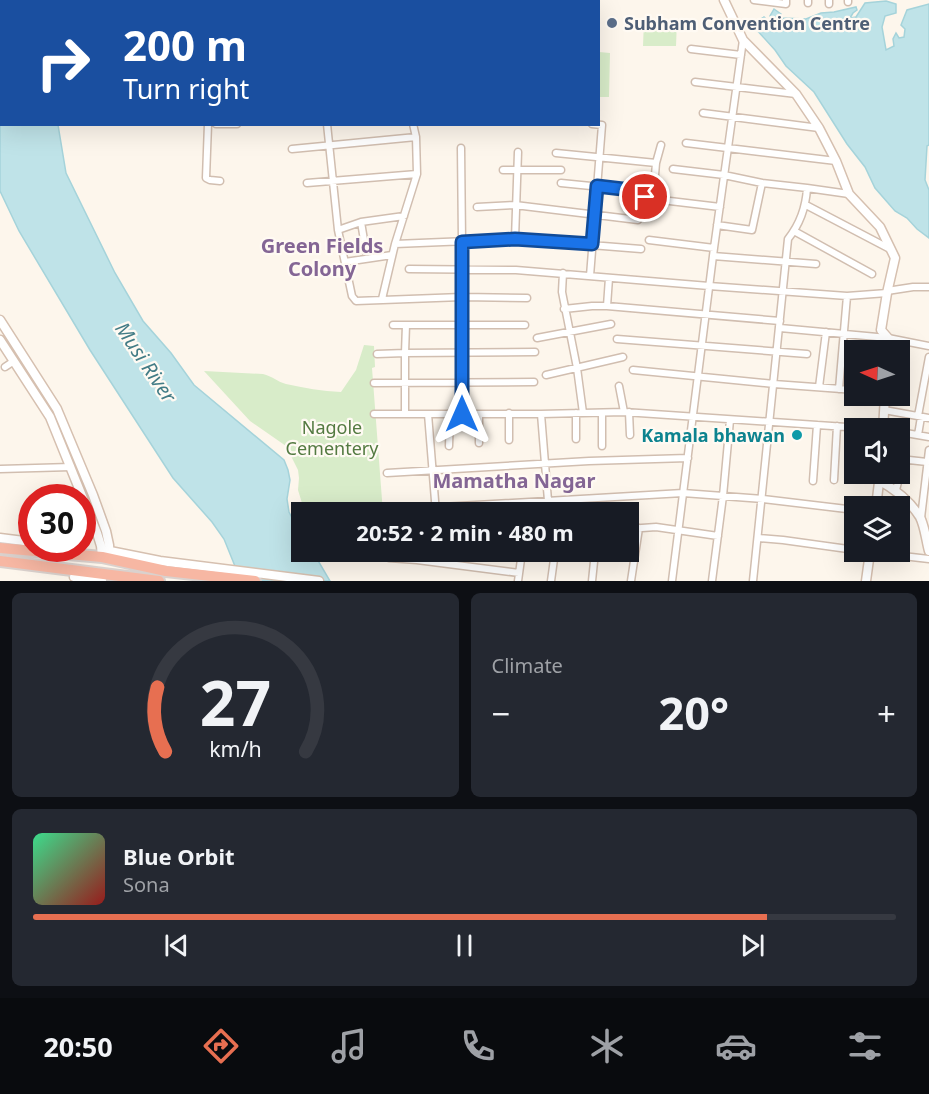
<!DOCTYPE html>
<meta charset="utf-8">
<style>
:root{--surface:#171b24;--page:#242831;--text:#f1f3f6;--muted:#9ea1a6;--line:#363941;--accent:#e76f51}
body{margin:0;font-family:"Noto Sans",sans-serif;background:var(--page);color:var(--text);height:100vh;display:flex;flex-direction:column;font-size:22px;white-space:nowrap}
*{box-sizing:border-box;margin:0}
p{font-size:20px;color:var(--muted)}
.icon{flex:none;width:33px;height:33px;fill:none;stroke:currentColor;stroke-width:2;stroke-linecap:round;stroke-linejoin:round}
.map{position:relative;height:581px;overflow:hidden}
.panel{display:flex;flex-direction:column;gap:12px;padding:12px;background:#0d0f14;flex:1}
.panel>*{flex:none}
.top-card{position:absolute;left:0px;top:0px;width:600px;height:126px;box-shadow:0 6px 24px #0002;background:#1a4fa0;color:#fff;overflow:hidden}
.needle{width:39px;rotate:273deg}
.fabs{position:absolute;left:844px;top:340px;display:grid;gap:12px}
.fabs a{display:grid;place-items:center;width:66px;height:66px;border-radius:0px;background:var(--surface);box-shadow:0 6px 24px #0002;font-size:30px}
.speed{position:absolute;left:18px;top:484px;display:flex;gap:12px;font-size:30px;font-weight:700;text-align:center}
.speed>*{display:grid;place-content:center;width:78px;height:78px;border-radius:50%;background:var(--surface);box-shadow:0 6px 24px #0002;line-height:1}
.speed .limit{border:9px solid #d22;background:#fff;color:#111}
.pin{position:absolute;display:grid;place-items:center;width:51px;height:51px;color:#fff;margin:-26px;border:3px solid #fff;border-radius:50%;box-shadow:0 2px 6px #0007}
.me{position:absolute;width:66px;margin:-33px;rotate:0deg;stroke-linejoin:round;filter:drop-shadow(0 0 4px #0008)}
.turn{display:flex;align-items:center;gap:21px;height:126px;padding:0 24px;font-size:27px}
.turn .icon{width:78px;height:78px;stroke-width:2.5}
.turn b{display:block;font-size:42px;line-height:51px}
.big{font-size:45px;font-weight:700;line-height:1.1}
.panel .card{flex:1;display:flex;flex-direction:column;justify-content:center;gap:9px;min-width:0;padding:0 21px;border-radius:9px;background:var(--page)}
.panel .dial{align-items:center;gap:0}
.dial svg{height:156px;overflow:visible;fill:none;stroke:var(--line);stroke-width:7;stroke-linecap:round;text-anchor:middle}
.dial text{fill:var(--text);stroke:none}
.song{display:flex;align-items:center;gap:18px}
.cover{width:72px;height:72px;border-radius:9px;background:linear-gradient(135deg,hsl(150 70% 55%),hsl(0 70% 35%))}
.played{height:6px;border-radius:3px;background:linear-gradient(90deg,var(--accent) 85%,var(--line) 85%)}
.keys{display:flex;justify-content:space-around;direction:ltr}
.heat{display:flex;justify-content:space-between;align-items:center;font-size:33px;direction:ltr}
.panel .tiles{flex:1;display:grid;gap:12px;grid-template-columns:1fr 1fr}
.card:last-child{grid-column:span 2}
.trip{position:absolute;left:291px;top:502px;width:348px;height:60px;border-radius:0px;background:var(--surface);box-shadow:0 6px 24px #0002;font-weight:700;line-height:60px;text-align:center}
.dock{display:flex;height:96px;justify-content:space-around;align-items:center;background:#090b0e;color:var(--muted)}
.dock .icon{width:42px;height:42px}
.dock .on{color:var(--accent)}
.dock b{font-size:27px;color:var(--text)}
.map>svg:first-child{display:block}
</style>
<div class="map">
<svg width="929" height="581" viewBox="0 0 929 581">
<rect width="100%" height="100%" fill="#fdf6ec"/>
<path fill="#d8ecc9" d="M644 20 677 21 676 46H643Z
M599 52 610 53 609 97H599Z
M364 345 374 346 375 367 372 368 383 513H305L298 490 299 478 298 470 286 446 250 421 204 371 263 374C272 376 278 382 286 384 304 388 322 391 341 392L356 370Z"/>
<path fill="#bfe3e8" stroke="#a5d3da" stroke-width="1.5" d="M886 1 896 4V13L885 16 882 27 886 50 894 46 893 39 896 33 899 38 904 37 905 29 901 25 907 10 929 4V145L927 146 925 180 929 190V238L917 229 907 218 895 211 875 188 865 167 847 144 814 92 786 66 775 50 754 27 759 20 764 17 767 20 774 21 770 16 774 9 781 14 780 18 806 19 821 13 834 12 856 7 857 10 853 13 850 18 856 17 865 3Z
M1 58 2 124 58 125 66 173 115 273 143 321 171 353 194 385 284 460 288 470 290 480 287 499 289 512 301 535 302 552H313L330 581H241L224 539 212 522 173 478 90 350 19 231 0 191V60Z"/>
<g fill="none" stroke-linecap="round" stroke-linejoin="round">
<defs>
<path id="street" d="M355 0 356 2
M754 0 786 4V0
M808 0V3
M829 0V4
M848 0V2
M243 2V0
M691 49 741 55
M695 82 796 94
M703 113 819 128
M208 124 206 178 210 180 220 181
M216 124H237
M327 124 338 230 352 296 356 301 462 297 527 298
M686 143 836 161
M461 148 462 241V414
M292 149 416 137
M556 153 656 163
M673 169 724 175 762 183 807 188 849 194
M503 170H561
M307 183 417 174
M561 183 631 190 645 197 653 199 720 207
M653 199 656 163 661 145
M806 205 890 249
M477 207 515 205 638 220
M361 222 366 252
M717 225 752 230 762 183
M338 230 361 222 404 216
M794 231 872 274
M515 239 518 152
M649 240 714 248
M395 244 515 239 641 249
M713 256 816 264
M345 262 392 255
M409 269 516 270 709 286 847 296 887 293
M563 273 562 292 577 368 583 413
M590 276 602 125 592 124
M887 291 913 287H929
M382 299 395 244 417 174 416 137 413 124
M607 306 780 321
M564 309 592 306H607L609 278
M393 325H525
M780 328 888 338 929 346
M537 338 611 324
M617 339 807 354
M377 354 405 353 406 325
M5 367 14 361
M633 370 774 384 855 390
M546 375 623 357
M374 383 534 382
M619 386 624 412
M819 387 826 332
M839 389 847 296
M884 410 929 418
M629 412 630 435
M509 413V440
M576 413V439
M374 414H541L624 412 876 429
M405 414V353L535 352
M428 414 436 513
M541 414 549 513
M918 416 929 357
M900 432 929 437
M918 435 921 417
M479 443V414
M449 446 450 413
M602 446V413
M900 459 927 462
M0 469 71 467
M900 469 901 459
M387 473 589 461 688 458
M834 480 837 426
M813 481 817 425
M896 490 900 474
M390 510 683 493 763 499 855 510
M921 518 929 450
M628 529 656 527 718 536
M758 538 783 540 855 550
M386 552V556L389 558 417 560 519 573
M868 552 929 559
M518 581 522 552
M551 581 555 552
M592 581 595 552
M631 581 639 528
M672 581 714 248 743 40
M712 581 723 496 730 420
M753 581 788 239C800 224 806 206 807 188"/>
<path id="secondary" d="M724 0 743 40 796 94 819 128 836 161 849 194 880 227 895 258 887 293 881 330 888 338 889 351
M0 320 57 409 93 495 106 531 109 545 110 559
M0 340 50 417 97 533 101 546 102 557
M883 429 885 396
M880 481C896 490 910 501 920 517 925 527 926 540 929 551
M876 507 880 474
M0 538 32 542
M104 551H110L160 561 319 581
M74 577 102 581
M866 581 870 552"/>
<path id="highway" d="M0 548 102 557 166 571 255 581
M0 561 159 581"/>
</defs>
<use href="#street" stroke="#d1beb0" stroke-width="9"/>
<use href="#secondary" stroke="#d6c0b0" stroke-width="11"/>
<use href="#highway" stroke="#dad1cd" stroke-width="14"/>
<use href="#street" stroke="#fff" stroke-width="6"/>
<use href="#secondary" stroke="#fff" stroke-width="8"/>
<use href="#highway" stroke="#f7b7a3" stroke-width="10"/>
</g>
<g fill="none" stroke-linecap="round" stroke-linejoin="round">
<defs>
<path id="route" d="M462 414V242L515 239 592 244 597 186 631 190 645 197"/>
</defs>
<use href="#route" stroke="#114b97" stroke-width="15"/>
<use href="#route" stroke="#1a73e8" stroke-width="10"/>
</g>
<circle fill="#5c6f8a" stroke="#fffaf3" stroke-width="2" cx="612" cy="23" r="6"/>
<circle fill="#0f9aa8" stroke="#fffaf3" stroke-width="2" cx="797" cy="435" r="6"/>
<g text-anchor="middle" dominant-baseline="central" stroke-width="4.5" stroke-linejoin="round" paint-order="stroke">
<g font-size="18" font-weight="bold" fill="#4e5e75" stroke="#fffaf3" text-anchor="start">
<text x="624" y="23">Subham Convention Centre</text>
</g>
<g font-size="18" fill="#537a41" stroke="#fffaf3">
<text x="332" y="427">Nagole<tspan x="332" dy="21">Cementery</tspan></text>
</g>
<g font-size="18" font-weight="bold" fill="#0d838f" stroke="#fffaf3" text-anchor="end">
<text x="785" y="435">Kamala bhawan</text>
</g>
<g font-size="20" font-weight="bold" fill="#846695" stroke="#fffaf3">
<text x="322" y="245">Green Fields<tspan x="322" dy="23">Colony</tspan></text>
<text x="514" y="480">Mamatha Nagar</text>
</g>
<g font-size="20" font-style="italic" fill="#437c86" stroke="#fffaf3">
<text transform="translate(146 362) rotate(56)">Musi River</text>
</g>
</g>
</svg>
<div class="fabs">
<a><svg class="needle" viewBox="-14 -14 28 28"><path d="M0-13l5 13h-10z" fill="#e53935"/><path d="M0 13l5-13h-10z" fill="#9ea1a6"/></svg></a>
<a><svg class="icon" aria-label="sound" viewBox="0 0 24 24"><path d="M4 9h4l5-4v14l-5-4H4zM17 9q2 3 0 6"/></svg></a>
<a><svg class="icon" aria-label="layers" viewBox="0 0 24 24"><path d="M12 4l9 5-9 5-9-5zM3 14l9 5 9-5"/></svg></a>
</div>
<div class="speed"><div class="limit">30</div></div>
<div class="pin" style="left:645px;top:197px;background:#d93025"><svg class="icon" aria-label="arrive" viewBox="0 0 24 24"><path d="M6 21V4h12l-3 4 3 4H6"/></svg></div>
<svg class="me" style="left:462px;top:414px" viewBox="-20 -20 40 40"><path d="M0-17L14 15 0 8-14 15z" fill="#1a73e8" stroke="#fff" stroke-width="4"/></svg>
<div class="trip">20:52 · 2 min · 480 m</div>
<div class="top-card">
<div class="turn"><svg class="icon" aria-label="right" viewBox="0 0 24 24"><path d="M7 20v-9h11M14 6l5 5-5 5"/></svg><div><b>200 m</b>Turn right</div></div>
</div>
</div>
<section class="panel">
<div class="tiles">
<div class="card dial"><svg viewBox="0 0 100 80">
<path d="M14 69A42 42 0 1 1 86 69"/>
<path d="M14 69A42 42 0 0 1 10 36" stroke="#e76f51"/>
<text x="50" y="56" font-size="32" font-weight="700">27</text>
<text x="50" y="72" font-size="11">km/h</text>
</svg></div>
<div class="card"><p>Climate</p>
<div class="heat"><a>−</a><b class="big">20°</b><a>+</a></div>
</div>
<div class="card">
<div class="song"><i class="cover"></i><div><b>Blue Orbit</b><p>Sona</p></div></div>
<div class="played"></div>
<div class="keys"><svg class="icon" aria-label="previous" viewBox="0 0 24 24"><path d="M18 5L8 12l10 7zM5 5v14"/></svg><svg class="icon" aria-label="pause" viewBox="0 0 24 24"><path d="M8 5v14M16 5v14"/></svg><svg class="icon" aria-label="next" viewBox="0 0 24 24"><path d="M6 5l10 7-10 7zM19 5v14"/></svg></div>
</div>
</div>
</section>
<nav class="dock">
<b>20:50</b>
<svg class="icon on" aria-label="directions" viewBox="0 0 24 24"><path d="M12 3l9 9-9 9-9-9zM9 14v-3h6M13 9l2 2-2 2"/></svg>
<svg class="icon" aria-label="music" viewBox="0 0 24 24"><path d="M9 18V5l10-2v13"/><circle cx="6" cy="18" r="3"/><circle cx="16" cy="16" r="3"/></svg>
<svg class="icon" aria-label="phone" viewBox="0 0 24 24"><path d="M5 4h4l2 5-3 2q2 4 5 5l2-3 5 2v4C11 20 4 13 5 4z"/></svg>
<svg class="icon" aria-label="climate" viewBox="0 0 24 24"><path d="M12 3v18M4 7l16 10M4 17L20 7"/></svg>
<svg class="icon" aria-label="car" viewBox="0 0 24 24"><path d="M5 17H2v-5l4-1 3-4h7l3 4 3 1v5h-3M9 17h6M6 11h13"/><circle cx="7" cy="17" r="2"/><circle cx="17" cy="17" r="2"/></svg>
<svg class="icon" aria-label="filters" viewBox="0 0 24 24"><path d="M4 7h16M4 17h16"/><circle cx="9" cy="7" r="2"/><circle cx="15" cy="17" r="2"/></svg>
</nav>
